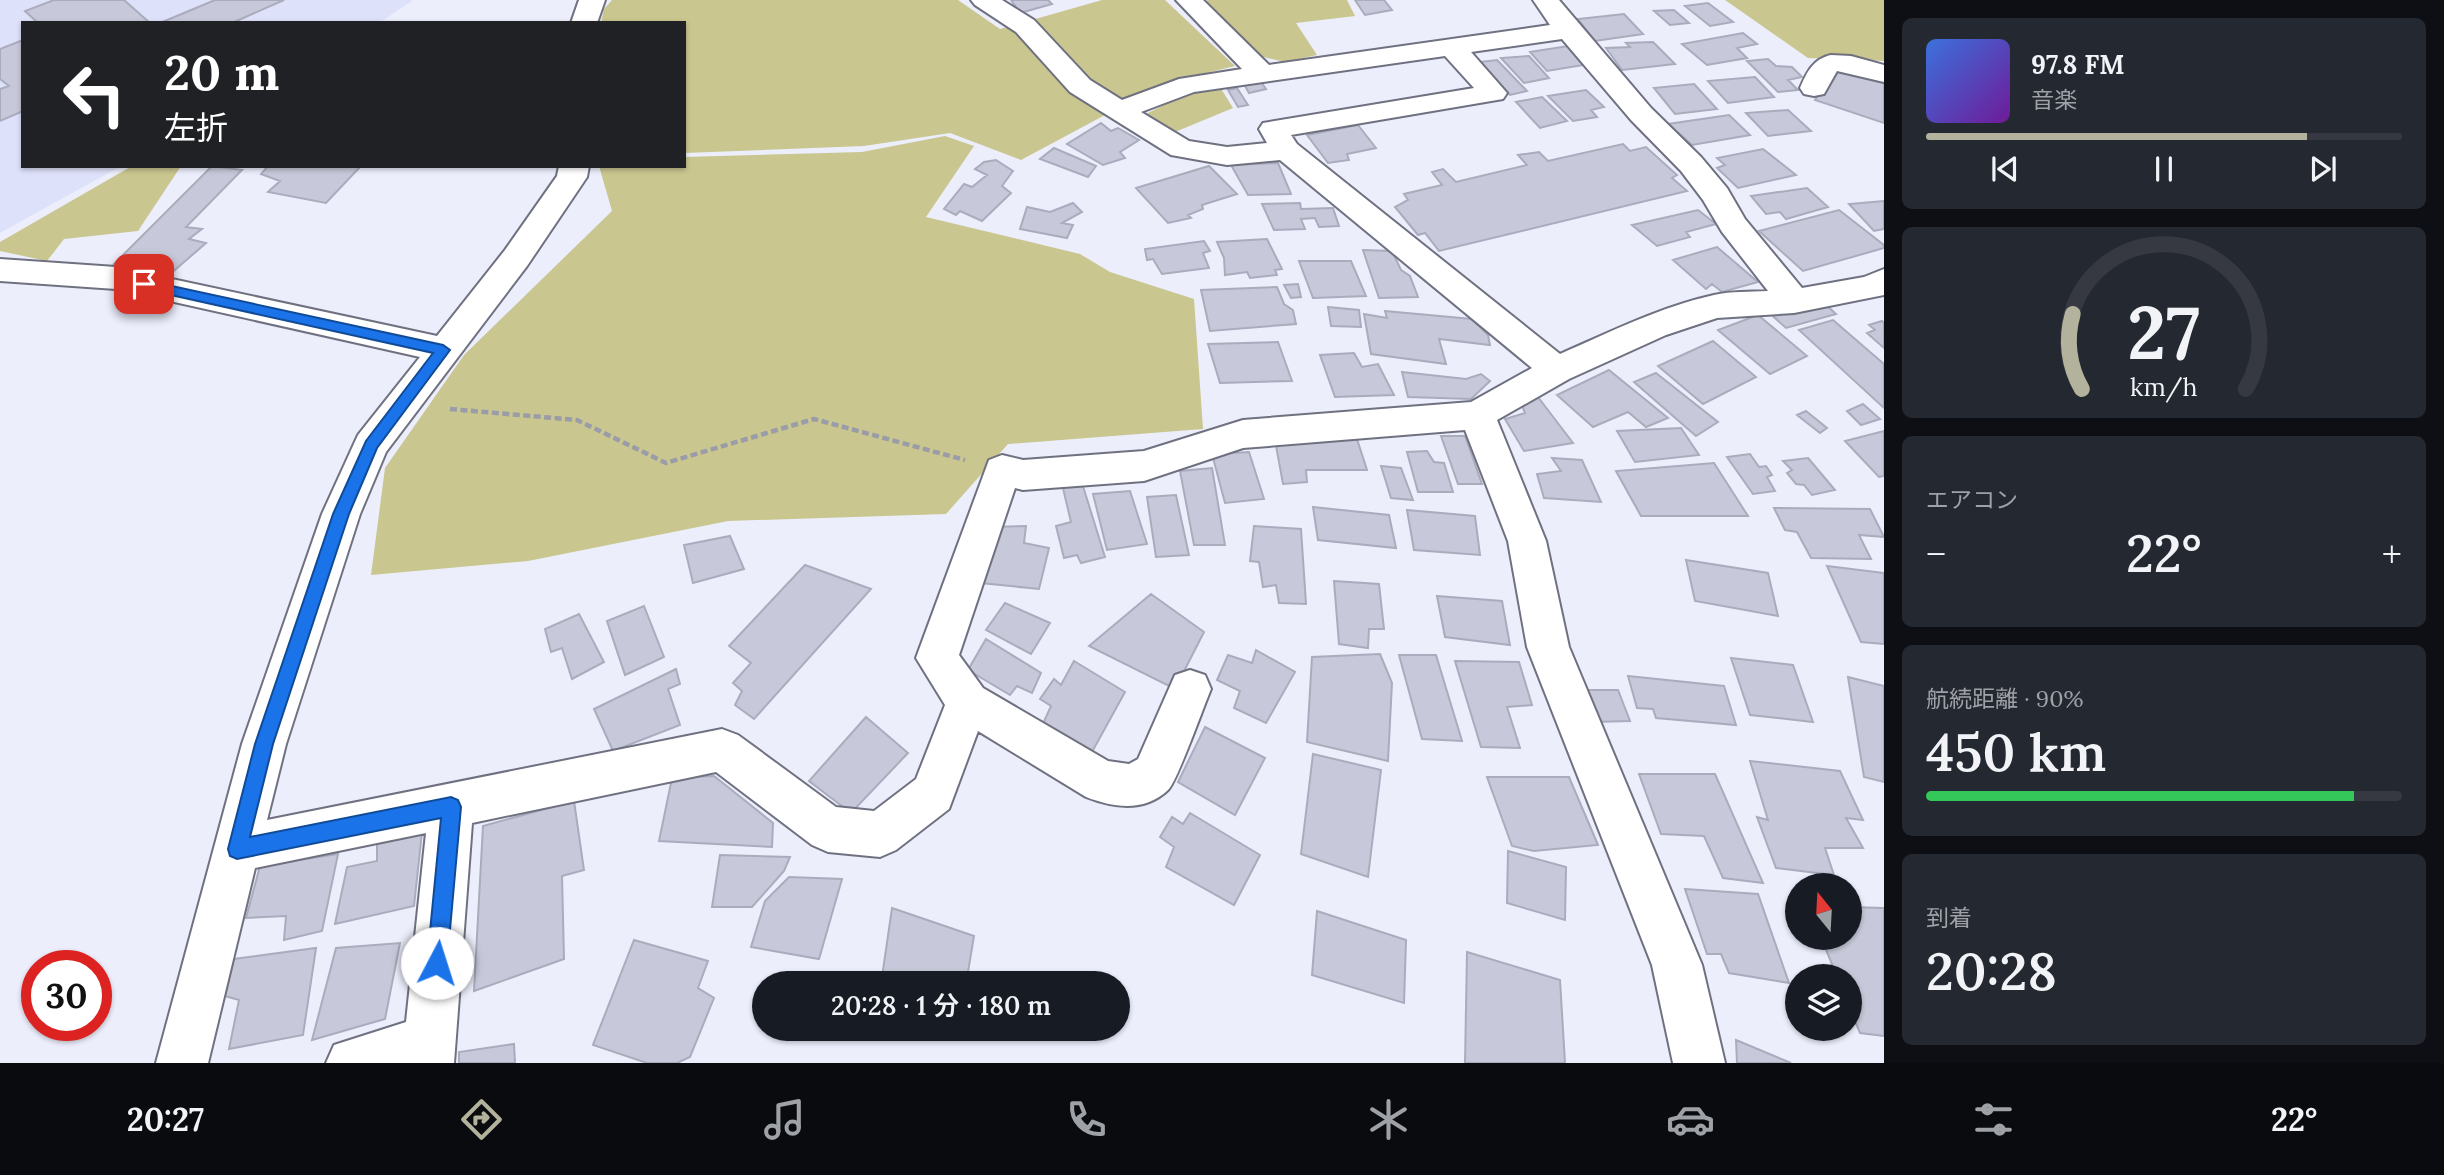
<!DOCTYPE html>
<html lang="ja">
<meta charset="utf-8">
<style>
:root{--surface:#171b24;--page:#242831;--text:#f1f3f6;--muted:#9ea1a6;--line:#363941;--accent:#b3b29d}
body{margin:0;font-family:Lora,"Noto Sans JP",serif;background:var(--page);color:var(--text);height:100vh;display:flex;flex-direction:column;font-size:26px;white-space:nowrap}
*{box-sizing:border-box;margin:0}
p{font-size:23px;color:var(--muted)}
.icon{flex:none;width:38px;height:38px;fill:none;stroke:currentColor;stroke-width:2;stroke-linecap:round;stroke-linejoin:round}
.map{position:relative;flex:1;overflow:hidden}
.panel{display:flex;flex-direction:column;gap:18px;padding:18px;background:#0d0f14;width:560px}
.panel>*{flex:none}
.banner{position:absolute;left:21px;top:21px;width:665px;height:147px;border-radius:0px;box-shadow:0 2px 5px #0004;background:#202124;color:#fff;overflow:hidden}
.needle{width:46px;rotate:342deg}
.controls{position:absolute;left:1785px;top:873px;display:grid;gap:14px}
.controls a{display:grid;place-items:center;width:77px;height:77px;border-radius:50%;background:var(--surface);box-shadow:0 2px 5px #0004;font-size:35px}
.speed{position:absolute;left:21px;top:950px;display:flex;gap:14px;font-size:35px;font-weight:700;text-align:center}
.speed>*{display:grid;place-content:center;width:91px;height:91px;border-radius:50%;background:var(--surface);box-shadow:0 2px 5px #0004;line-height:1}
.speed .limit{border:10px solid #d22;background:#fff;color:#111}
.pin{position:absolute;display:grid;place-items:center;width:60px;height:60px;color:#fff;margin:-30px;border-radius:14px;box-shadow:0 4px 10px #0006}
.me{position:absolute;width:77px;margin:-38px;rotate:5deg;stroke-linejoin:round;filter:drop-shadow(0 0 5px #0008)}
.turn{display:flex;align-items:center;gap:24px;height:147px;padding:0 28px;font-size:32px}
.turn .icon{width:91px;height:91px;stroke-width:2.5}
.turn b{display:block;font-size:49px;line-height:60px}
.big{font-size:52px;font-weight:600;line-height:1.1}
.panel .card{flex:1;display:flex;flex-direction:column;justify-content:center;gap:10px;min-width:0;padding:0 24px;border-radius:10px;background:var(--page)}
.panel .dial{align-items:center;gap:0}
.dial svg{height:182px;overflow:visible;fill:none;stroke:var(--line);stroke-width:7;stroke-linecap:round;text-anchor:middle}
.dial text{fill:var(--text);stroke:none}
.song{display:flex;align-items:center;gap:21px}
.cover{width:84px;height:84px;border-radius:10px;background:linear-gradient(135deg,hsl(220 70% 55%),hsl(280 70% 35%))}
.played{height:7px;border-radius:4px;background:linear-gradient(90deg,var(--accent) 80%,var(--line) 80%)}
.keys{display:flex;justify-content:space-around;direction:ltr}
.heat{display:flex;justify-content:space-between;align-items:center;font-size:38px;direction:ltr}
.charge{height:10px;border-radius:5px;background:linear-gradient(90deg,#34c759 90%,var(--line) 0)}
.trip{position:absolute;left:752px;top:971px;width:378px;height:70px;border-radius:35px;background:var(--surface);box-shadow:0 2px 5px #0004;font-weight:600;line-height:70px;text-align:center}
.dock{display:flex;height:112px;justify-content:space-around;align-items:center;background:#090b0e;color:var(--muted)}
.dock .icon{width:49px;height:49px}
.dock .active{color:var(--accent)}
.dock b{font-size:32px;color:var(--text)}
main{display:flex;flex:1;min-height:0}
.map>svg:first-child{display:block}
</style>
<main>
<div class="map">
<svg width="1884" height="1063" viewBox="0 0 1884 1063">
<rect width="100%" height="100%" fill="#eceefc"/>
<path fill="#dee1fa" d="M0 0H413L379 23H23V166H121L0 233Z"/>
<path fill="#c9c690" d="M612 0H958L1000 29 1102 0H1165L1235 66 1186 78 1105 115 1021 160 950 133 864 146 684 153V23H601L604 9Z
M1208 0H1347L1355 16 1296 23 1317 55 1285 62 1255 55 1205 2Z
M1725 0H1884V61L1808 58Z
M1220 87 1233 108 1175 132 1146 114 1182 96Z
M945 136 974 146 926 217 1080 254 1110 272 1194 299 1203 429 1008 444 946 514 728 521 528 561 371 575 385 468 464 355 612 211 599 166H684V157L862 152Z
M132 166H181L138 231 64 239 47 261 0 251V242Z"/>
<path fill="#c7c9da" stroke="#aaacbd" stroke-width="2" d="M54 0H124L150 23H38L25 11Z
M215 0H284L232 23H160Z
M1011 0H1048L1052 4 1020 13Z
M1355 0H1384L1392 10 1365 15Z
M1708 3 1733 22 1710 26 1685 6Z
M1674 10 1689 23 1670 25 1654 11Z
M1624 14 1643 34 1595 41 1578 19Z
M1743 33 1757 44 1737 48 1747 58 1707 65 1682 44Z
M23 40V111L0 121V89L9 86 0 79V49Z
M1653 42 1675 64 1622 70 1606 48 1630 47 1626 43Z
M1568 46 1583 65 1547 71 1530 52Z
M1529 56 1549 78 1524 83 1501 58Z
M1768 59 1776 66 1792 67 1802 77 1788 80 1798 90 1778 92 1747 61Z
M1497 60 1527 91 1510 95 1480 62Z
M1838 64 1884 80V123L1815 100Z
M1755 77 1774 97 1728 103 1708 81Z
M1261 82 1266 89 1249 93 1244 84Z
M1694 84 1717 109 1675 114 1654 88Z
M1237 88 1248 105 1238 107 1228 90Z
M1586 90 1604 107 1591 110 1597 117 1573 121 1548 96Z
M1542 97 1567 121 1540 128 1516 102Z
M1788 110 1811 131 1768 136 1746 113Z
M1729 115 1750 135 1692 145 1668 124Z
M1101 123 1111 131 1118 128 1139 140 1120 152 1125 158 1103 165 1067 144Z
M1358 125 1376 148 1347 154 1349 160 1328 163 1307 135Z
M1623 144 1630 151 1646 147 1677 175 1672 178 1687 191 1439 251 1425 233 1418 235 1395 207 1408 200 1404 194 1442 185 1432 172 1443 169 1456 182 1527 165 1518 155 1539 152 1548 161Z
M1054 148 1096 166 1088 177 1040 159Z
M1763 149 1796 175 1738 188 1717 168 1725 165 1717 158Z
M996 160 1013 171 1002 186 1011 193 982 221 960 211 956 215 944 209 964 184 972 187 987 175 975 169 984 162Z
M1278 163 1291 194 1248 195 1231 165Z
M212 166 242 170 186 227 202 229 189 239 206 243 168 276 114 264Z
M268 166H361L326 203 268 192 280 181 261 174Z
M1209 166 1237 194 1202 205 1203 209 1188 215 1191 218 1168 223 1136 188Z
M1807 188 1828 207 1786 219 1780 212 1766 214 1751 196Z
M1884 201V229L1874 231 1849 204Z
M1073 203 1082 212 1062 223 1073 225 1067 238 1020 229 1027 207 1050 212Z
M1300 203 1301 209 1333 208 1339 226 1319 227 1315 218 1301 219 1305 229 1274 230 1262 204Z
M1698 210 1716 224 1686 232 1690 237 1657 246 1632 225Z
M1839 210 1884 245V248L1803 271 1759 231Z
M1267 239 1282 269 1275 270 1277 275 1250 278 1247 272 1225 275 1224 258 1217 242Z
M1204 241 1210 251 1203 253 1209 268 1162 274 1153 259 1147 260 1145 249Z
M1717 247 1758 282 1722 292 1712 284 1706 289 1673 260Z
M1363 250 1392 251 1401 270 1410 276 1418 297 1379 298Z
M1299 261H1351L1366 296 1313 298Z
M1298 284 1301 297 1291 298 1284 285Z
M1277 287 1284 304 1293 310 1296 324 1210 331 1201 290Z
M1823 302 1836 314 1786 328 1765 309Z
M1328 307 1359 310 1361 327 1331 326Z
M1385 311 1472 319 1488 335 1490 345 1439 339 1446 364 1371 354 1364 314 1387 318Z
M1758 315 1807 356 1770 374 1718 330Z
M1833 320 1884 364V408L1799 330Z
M1882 321 1884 323V348L1867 333 1875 330 1869 325Z
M1713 341 1756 377 1703 404 1658 366Z
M1278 342 1292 381 1220 383 1208 344Z
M1354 353 1362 367 1378 364 1394 395 1335 397 1320 355Z
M1609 370 1668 418 1646 427 1628 412 1593 427 1557 395Z
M1402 372 1466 379 1481 374 1490 381 1471 399 1408 397Z
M1656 373 1718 422 1696 436 1634 382Z
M1538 397 1573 443 1524 451 1505 419 1525 413 1520 401Z
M1863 404 1880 419 1861 425 1847 411Z
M1806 411 1827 428 1820 433 1797 415Z
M1681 428 1699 455 1635 462 1617 431Z
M1884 431V476L1879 477 1845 441Z
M1441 436H1465L1482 484H1458Z
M1357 439 1367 470H1306L1307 482 1283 484 1275 440Z
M1427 451 1434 462 1444 463 1453 492H1418L1407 452Z
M1249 452 1264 499 1225 503 1212 454Z
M1750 454 1759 467 1766 466 1772 475 1767 477 1775 491 1753 494 1727 457Z
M1552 458 1582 460 1601 502 1544 498 1537 474 1561 471Z
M1808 458 1835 490 1812 495 1804 485 1796 484 1787 473 1792 470 1783 461Z
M1714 463 1748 516H1641L1616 471Z
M1381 466 1401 468 1413 500 1391 498Z
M1212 468 1225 545H1194L1180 471Z
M1082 483 1105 557 1081 563 1077 555 1064 558 1056 526 1071 522 1062 484Z
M1130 491 1147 544 1107 550 1093 494Z
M1176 495 1189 555 1156 557 1147 497Z
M1313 507 1389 515 1396 548 1318 540Z
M1774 508 1870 509 1884 537 1859 535 1871 559 1811 558 1797 532 1785 530Z
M1407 510 1475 516 1480 555 1414 550Z
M1026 526 1024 543 1049 548 1039 589 981 583 991 527Z
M1254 526 1301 529 1306 604 1279 603 1276 585 1263 587 1259 562 1250 561Z
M730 536 744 569 693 583 684 545Z
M1686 560 1768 573 1778 616 1695 601Z
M805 565 871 589 754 719 735 705 742 691 733 683 751 663 729 646Z
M1827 566 1884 573V644L1861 642Z
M1334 581 1379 584 1384 629H1369L1368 648 1339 644Z
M1151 594 1204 632 1175 689 1089 646Z
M1437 596 1502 601 1510 645 1445 637Z
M1005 603 1050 623 1031 654 986 630Z
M644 606 664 657 625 675 607 621Z
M579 614 604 662 572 679 562 648 551 652 545 629Z
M986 639 1041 673 1032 693 1017 686 1010 695 968 670Z
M1256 650 1295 672 1266 723 1234 708 1240 691 1217 680 1228 655 1252 663Z
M1380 654 1392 683 1388 761 1307 742 1312 657Z
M1399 655H1436L1462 741 1422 739Z
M1731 658 1793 665 1813 722 1750 715Z
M1074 661 1125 692 1092 752 1042 726 1051 706 1040 699 1054 679 1061 685Z
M1455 661 1519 662 1532 705 1507 707 1520 748 1481 747Z
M676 669 680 684 668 689 680 725 613 751 594 709Z
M1628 676 1724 686 1736 725 1656 718 1653 709 1637 708Z
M1848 677 1884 686V782L1864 777Z
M1577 690H1618L1630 721 1592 722Z
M866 717 908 753 851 813 809 781Z
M1205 727 1265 758 1235 815 1178 782Z
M1313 754 1381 770 1368 877 1301 854Z
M1750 761 1840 771 1863 820 1846 818 1863 848H1825L1834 875 1776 868 1757 817 1768 820Z
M1639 774H1715L1763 883 1723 878 1704 836 1661 834Z
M714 776 773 823 772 847 659 841 672 778Z
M1487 777H1569L1598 845 1534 851 1512 846Z
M574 801 584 870 562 876 564 959 474 991 483 826Z
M1190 813 1260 855 1234 905 1166 867 1174 847 1160 837 1172 817 1183 824Z
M422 832 414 906 335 924 347 867 377 861V841Z
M1508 851 1566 867 1565 920 1507 903Z
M338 854 322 931 284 940 286 916 246 918 260 866Z
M720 855 790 857 784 871 752 907H712Z
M789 877 842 879 819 959 751 947 765 901Z
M1685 889 1758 894 1789 983 1729 973 1721 954H1707Z
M1850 907 1884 908V1036L1860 1033 1850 1009V976H1837L1821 938H1850Z
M892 908 974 936 966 984H881Z
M1317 911 1406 940 1404 1003 1312 975Z
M634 940 708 961 698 988 714 998 690 1057 677 1063H647L593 1045Z
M400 943 385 1019 312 1040 336 948Z
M316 948 303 1035 229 1049 239 1000 225 996 234 959Z
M1467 952 1560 980 1565 1063H1465Z
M1736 1040 1791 1063H1737Z
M514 1044 515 1063H459V1052Z"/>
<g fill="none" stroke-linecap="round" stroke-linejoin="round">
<defs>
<path id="minor" d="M579 0H605L597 23H571Z
M971 0H1002L1034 20 1090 80 1122 100 1179 79 1242 69 1176 0H1203L1269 65 1550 25 1533 0H1559L1651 108 1701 157 1727 188 1745 219 1802 288 1864 277 1884 269V295L1794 313 1717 318 1666 335 1569 379 1497 420 1546 541 1569 647 1702 965 1725 1063H1673L1652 965 1527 647 1508 541 1465 430 1243 448 1144 481 1023 490 1015 488 959 655 983 688 1108 761 1129 764 1138 759 1175 675 1190 670 1205 675 1211 689C1204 705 1177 782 1168 790 1145 812 1114 808 1086 797L978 731 949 809 896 850 880 857 828 852 812 845 716 772 472 823 454 1063H326L334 1045 406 1022 426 833 255 868 208 1063H156L242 744 322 514 358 435 420 357 116 289 0 281V259L116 267 437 336 505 250 557 176 559 166H589L587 177 527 266 386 452 360 514 286 744 267 820 722 729 738 735 836 807 874 811 916 779 945 705 916 658 989 460 1002 455 1023 460 1144 451 1243 420 1471 402 1532 368 1280 160 1227 165 1171 155 1070 92 1016 32 975 5ZM1562 39 1631 120 1681 171 1703 200 1722 232 1768 291C1750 292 1731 291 1714 295 1660 307 1610 332 1560 354L1297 144 1291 135 1503 99 1507 93 1471 52ZM1445 56 1474 88 1263 123 1259 129 1267 143 1227 147 1189 141 1141 112 1194 92Z
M1831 55 1851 56 1884 65V82L1837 71 1824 94 1814 96 1804 94 1800 88C1807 72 1813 59 1831 55Z"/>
</defs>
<use href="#minor" stroke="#6f7180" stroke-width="4"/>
<path stroke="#9a9ca7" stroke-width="4.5" stroke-dasharray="7 3.5" stroke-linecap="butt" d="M450 409 577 420 666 463 814 419 965 460"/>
<use href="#minor" fill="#fff" fill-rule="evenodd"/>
</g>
<path fill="#1a73e8" stroke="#114b97" stroke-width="2" d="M144 280 443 345 450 350 377 448 349 514 273 744 250 837 451 797 458 800 461 807 447 963 444 970 437 973 430 970 427 963 441 818 237 859 230 856 228 849 255 744 333 514 366 441 433 353 139 288V281Z"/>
</svg>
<div class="controls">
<a><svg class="needle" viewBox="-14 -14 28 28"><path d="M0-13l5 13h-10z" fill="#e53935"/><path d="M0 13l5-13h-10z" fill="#9ea1a6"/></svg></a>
<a><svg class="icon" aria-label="layers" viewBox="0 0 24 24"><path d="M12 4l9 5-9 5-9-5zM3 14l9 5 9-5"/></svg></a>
</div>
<div class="speed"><div class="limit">30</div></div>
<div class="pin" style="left:144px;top:284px;background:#d93025"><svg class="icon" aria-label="arrive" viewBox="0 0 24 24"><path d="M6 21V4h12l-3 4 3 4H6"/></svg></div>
<svg class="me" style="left:437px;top:963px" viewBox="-20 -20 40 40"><circle r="19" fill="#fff"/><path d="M0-13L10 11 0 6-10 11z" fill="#1a73e8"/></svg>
<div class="trip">20:28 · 1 分 · 180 m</div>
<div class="banner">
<div class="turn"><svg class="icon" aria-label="left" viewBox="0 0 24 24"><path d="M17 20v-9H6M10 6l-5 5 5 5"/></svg><div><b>20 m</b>左折</div></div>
</div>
</div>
<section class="panel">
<div class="card">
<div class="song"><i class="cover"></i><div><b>97.8 FM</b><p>音楽</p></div></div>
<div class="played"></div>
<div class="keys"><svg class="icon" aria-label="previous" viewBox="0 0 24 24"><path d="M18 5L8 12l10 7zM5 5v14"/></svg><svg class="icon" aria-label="pause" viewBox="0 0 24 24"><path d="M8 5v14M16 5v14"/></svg><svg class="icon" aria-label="next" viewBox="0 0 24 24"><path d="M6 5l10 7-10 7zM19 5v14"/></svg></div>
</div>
<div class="card dial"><svg viewBox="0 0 100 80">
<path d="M14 69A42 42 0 1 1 86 69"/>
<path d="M14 69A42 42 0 0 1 10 36" stroke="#b3b29d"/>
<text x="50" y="56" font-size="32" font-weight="700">27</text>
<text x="50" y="72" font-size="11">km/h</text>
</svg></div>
<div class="card"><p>エアコン</p>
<div class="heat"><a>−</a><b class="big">22°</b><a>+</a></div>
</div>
<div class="card"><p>航続距離 · 90%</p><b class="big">450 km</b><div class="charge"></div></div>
<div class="card"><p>到着</p><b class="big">20:28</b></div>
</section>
</main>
<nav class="dock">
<b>20:27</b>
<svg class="icon active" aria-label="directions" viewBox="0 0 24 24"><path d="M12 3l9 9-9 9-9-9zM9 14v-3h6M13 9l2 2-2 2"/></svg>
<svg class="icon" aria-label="music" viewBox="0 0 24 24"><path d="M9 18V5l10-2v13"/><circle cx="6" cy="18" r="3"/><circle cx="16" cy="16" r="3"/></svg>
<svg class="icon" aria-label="phone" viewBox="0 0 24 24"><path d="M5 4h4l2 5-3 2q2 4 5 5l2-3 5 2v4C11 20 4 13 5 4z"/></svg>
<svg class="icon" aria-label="climate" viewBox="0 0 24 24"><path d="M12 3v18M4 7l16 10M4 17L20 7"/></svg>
<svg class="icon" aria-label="car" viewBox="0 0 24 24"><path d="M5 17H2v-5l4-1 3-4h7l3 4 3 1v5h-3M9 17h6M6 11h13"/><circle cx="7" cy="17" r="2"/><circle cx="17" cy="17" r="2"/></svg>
<svg class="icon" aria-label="filters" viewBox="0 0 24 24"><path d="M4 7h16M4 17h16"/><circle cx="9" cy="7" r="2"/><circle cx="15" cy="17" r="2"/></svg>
<b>22°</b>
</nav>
